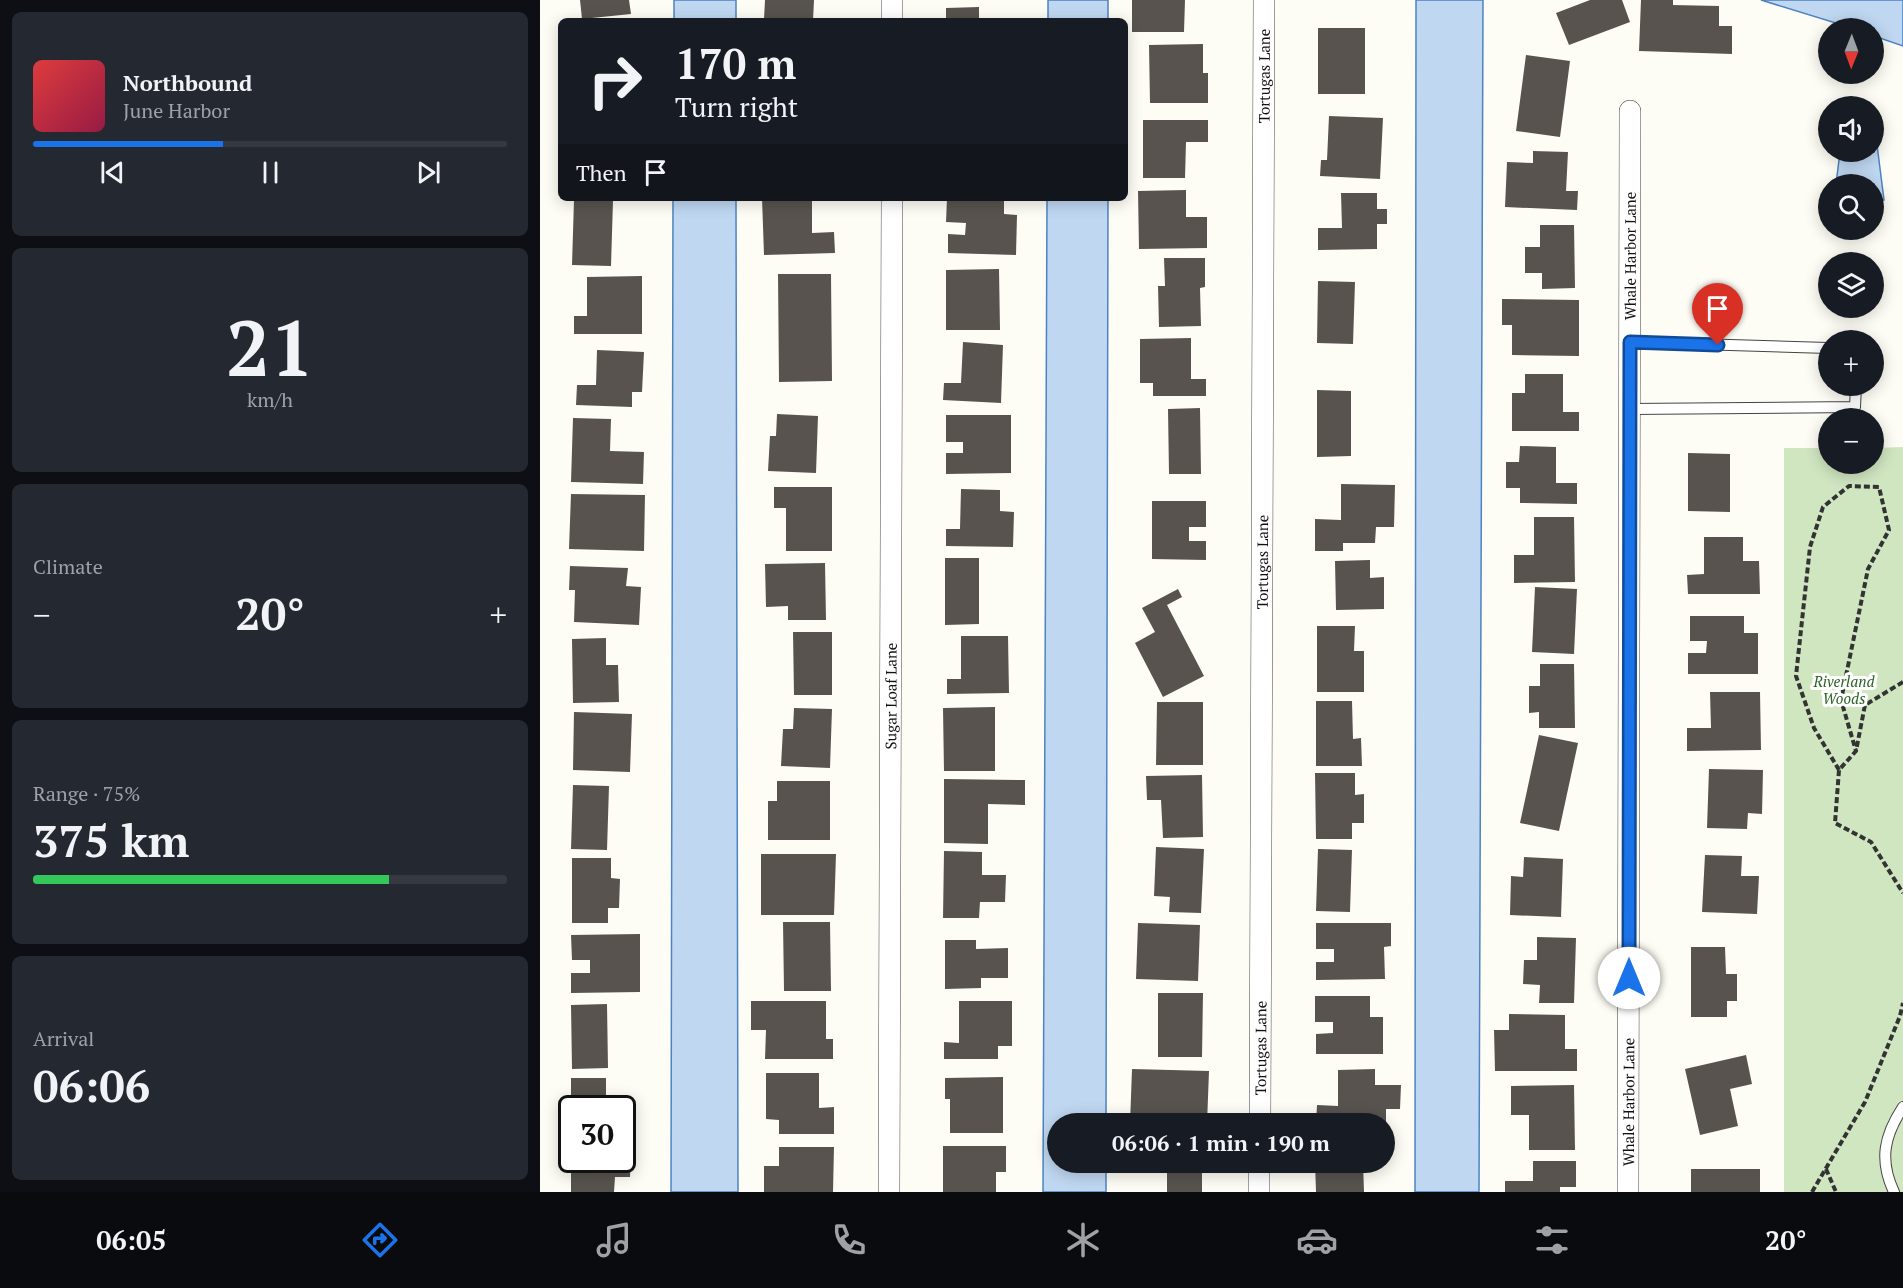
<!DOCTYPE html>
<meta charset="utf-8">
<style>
:root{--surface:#171b24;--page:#242831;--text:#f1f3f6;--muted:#9ea1a6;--line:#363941;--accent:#1a73e8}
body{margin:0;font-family:"PT Serif",serif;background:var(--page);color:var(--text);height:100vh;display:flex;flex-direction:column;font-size:22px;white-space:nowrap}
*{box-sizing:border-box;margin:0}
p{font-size:20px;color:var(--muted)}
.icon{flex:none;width:33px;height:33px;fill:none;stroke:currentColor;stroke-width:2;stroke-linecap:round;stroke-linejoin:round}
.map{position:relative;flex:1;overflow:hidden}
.drawer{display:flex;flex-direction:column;gap:12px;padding:12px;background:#0d0f14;width:540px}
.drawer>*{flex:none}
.hud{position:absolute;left:18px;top:18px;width:570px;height:183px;border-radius:9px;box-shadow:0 3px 15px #0003;background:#171b24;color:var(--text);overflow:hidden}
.needle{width:39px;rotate:181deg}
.fabs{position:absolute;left:1278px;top:18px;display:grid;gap:12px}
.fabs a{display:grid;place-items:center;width:66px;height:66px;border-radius:50%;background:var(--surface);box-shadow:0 3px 15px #0003;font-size:30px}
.speed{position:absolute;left:18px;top:1095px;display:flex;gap:12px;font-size:30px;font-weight:700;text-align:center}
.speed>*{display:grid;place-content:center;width:78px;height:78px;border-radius:50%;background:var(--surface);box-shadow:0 3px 15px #0003;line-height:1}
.speed .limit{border:3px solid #111;border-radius:9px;background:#fff;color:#111}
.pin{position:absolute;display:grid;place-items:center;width:51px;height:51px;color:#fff;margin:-62px -26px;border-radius:50% 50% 50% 0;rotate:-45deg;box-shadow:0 0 6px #0007}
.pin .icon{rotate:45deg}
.me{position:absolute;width:66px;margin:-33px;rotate:0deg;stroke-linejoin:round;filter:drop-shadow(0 0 4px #0008)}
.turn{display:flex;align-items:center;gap:21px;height:126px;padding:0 18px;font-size:27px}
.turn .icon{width:78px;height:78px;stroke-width:2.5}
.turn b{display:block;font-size:42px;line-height:51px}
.then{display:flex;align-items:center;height:57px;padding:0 18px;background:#0003;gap:12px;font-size:22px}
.big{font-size:45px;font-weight:600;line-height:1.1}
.drawer .tile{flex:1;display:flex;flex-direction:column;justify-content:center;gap:9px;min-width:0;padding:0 21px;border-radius:9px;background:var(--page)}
.drawer .dial{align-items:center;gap:0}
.dial b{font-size:78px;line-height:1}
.song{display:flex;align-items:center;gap:18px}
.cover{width:72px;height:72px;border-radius:9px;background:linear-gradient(135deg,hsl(0 70% 55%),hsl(340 70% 35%))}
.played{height:6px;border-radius:3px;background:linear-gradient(90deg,var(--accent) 40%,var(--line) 40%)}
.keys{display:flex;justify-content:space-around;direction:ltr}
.heat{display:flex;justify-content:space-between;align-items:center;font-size:33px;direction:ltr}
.charge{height:9px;border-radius:4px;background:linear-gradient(90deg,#34c759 75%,var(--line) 0)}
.trip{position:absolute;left:507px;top:1113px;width:348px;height:60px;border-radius:30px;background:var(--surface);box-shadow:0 3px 15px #0003;font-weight:600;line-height:60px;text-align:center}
.tab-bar{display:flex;height:96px;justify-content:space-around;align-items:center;background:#090b0e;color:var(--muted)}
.tab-bar .icon{width:42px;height:42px}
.tab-bar .selected{color:var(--accent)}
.tab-bar b{font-size:27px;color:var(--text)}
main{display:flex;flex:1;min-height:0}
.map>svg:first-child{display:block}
</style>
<main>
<section class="drawer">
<div class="tile">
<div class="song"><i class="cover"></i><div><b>Northbound</b><p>June Harbor</p></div></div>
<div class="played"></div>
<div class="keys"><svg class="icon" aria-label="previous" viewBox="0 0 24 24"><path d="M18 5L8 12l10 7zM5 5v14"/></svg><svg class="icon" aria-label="pause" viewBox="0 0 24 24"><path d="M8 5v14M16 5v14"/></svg><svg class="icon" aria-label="next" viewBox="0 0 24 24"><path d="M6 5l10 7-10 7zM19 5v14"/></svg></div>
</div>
<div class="tile dial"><b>21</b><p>km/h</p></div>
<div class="tile"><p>Climate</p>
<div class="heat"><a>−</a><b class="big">20°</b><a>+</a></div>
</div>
<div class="tile"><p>Range · 75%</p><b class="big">375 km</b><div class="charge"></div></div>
<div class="tile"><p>Arrival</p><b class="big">06:06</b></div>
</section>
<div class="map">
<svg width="1363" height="1192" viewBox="0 0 1363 1192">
<rect width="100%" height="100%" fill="#fefdf5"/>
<path fill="#d0e6c1" d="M1363 447V1192H1244V448H1288V464H1334V448Z"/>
<path fill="#bfd7f1" stroke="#4d83c1" stroke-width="1.5" d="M134 0H196V21H134Z
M508 0H568V21H508Z
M876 0H943L939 1192H875Z
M1221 0H1363V46L1334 36V28H1312Z
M1334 121 1344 200H1334V184H1296L1300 152H1334Z
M133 198H196L198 1192H131Z
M507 198H568L566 1123 518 1124V1162L566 1163V1192H503Z"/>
<path fill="#58534e" d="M40 0H89L91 14 42 19Z
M225 0H274L273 21H238V19H224Z
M592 0H645L644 32H592Z
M1050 0H1082L1090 22 1029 45 1016 13Z
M1101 0H1133V5L1179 6V26H1192V54L1099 51Z
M439 7V21H406V8Z
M778 28H825V94H778Z
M663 44V73H668V103H610L609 45Z
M986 55 1030 61 1020 137 976 131Z
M789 116 843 118 840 179 780 176 781 160H787Z
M603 120H668V142H646L645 178H603Z
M993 151 1028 152 1026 191H1038L1037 210 965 207 967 162 993 163Z
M646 190V217H667V248L599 249 598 191Z
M801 193H837V209H847V224H837V249L778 250V228H802Z
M222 198H272V233L294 232 295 253 224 255Z
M407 198H464V214L477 215 476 255 408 253V234L425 235 426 223 406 222Z
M34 200 73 201 71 266 32 265Z
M1000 225H1034L1035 288 1002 289V273H985V247H1000Z
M624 258H665V287L660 288 661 326 619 327 618 286H625Z
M459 269 460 330H406V270Z
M238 274H291L292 381 239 382Z
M102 276V334H34V316H47V277Z
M778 281 815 282 813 344 777 343Z
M962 299 1039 300V356L972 355V325H962Z
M651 338V379H666V396H613V383H600V339Z
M423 342 463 345 461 403 403 400 404 383H421Z
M57 350 104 352 102 392H92V407L36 405 37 385H56Z
M985 374H1023V412H1039V431H972V393H985Z
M777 390 811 391V456L777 457Z
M660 408 661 474H629L628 409Z
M237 414 278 416 276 473 228 471 230 436H236Z
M406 415H471V473L406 474V453H423V442H406Z
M33 418 71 419 70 451 104 452 103 484 31 482Z
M980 446 1016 447V483H1037V504L980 503V488H966V462H979Z
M1148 453 1190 454V512L1148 511Z
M801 484 855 485 854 527H836L835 543H803V551H775V519L801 520Z
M234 487H292V551H246V508H234Z
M421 489 460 490V511L474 512 473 547 406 546V529H420Z
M31 494 105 495 104 551 29 549Z
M612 501H666V527H649V541H666V560L612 559Z
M994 517H1034L1035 582 974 583V555H994Z
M1164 537H1203V561H1219L1220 594H1148L1147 575 1164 574Z
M405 558H439V624L405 625Z
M830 560V578L844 577V609L796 610 795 561Z
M285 563 286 620H248V606L226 607 225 564Z
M30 566 88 568 86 586 101 587 99 625 34 622 35 590H29Z
M995 587 1037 589 1034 654 992 652Z
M638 589 642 597 627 605 664 676 623 697 595 643 615 632 602 608Z
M1150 616H1204V633H1218V674H1148V653H1166L1167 641H1150Z
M777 626H815L814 651H824V692H777Z
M253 632H292V695H254Z
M421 636H468L469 693 407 694V679H421Z
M66 638V665H78L79 702 33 703 32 639Z
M1000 664H1034L1035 728H999V712L989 713V686H1000Z
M1170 692H1220L1221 750 1147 751V728H1171Z
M776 701H812L813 739 821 738 822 766H776Z
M617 702H663V765H616Z
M455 707V771H404L403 708Z
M254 708 292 709 290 768 241 766 243 729H253Z
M34 712 92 714 90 772 33 770Z
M999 735 1038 743 1019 831 980 823Z
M1169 769 1223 770 1222 814 1208 813 1207 829 1167 828Z
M775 773H815V795L824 794V823H812V839H776Z
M662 775 663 837 623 838 621 800H607L606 776Z
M404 779 485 780V805L448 804V844L404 843Z
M237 781H290V840H228V801H237Z
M33 785 69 786 67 850 31 849Z
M616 847 664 849 661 913 629 912 630 897 614 896Z
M778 849 812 850 810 912 776 911Z
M404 851 442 852V875H466L465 902H440L439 918H403Z
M221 854H296L294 915H221Z
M1165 855 1202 856 1201 876H1219L1217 914 1162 912Z
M984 857 1023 859 1021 917 970 915 971 876 983 877Z
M32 858H71V878L80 879 79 908H68V923H32Z
M243 922H290L291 991H244Z
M598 923 660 925 658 981 596 979Z
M776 923H851V946L844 947 845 979 776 980V962H794V949H776Z
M100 934V992L31 993V973H50V960H32L31 935Z
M997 937 1036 938 1034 1003H999L1000 985 983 984 984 960H997Z
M405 940H436V949L468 948V978H441V988L405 989Z
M1151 947H1185L1186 974H1197V1001H1187V1017H1151Z
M618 993H663L662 1057H618Z
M775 996H830V1017H843V1054H776V1034L793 1033V1022H775Z
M211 1001H286V1039H293V1059H225L226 1030H211Z
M419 1001H472V1046H458V1059H404V1042L419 1043Z
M67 1004 68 1068 32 1069 31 1005Z
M969 1014 1025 1015V1049H1037V1071H955L954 1030H969Z
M1206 1055 1212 1084 1190 1089 1198 1126 1160 1135 1145 1069Z
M592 1069 669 1071 667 1124H590Z
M835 1069V1085H861L860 1109H846V1124H776L777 1105 798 1106V1070Z
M226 1073H279V1108L294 1107V1134H239V1120L226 1119Z
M463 1077V1133H410V1099H405V1078Z
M31 1078H66V1103L77 1102V1108H31Z
M1034 1085 1035 1150H989V1115H971V1086Z
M403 1146H466V1172H456V1192H403Z
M239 1147H294L293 1192H224V1166H239Z
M82 1153H91L90 1177H75L74 1192H31V1160H82Z
M993 1161H1036V1187H1020V1192H965V1181H993Z
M627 1162H662V1192H627Z
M775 1162H823L824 1192H776Z
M1151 1169H1220V1192H1151Z"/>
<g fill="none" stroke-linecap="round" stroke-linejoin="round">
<defs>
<path id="service" d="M1090 342 1288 348
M1089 409 1315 407 1316 386
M1354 1192C1339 1160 1344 1136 1363 1107"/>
<g id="minor">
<path d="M352 21V0"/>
<path id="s1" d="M720 1124 724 0"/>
<path id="s2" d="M349 1192 352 198"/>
<path d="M719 1192V1162"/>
<path id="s3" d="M1088 1192 1090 111"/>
</g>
</defs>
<use href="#service" stroke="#444" stroke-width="12"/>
<use href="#minor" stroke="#444" stroke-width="22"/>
<path stroke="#333" stroke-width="4" stroke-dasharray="6 3" stroke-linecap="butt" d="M1363 682 1325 705 1316 751 1299 770 1295 823 1331 842 1363 893
M1299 770 1274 728 1256 676 1270 547 1283 507 1309 486 1339 487 1349 530 1328 569 1301 700 1316 751
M1286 1169 1296 1192
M1272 1192 1325 1102 1360 1016 1363 1003"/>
<use href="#service" stroke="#fff" stroke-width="10"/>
<use href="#minor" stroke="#fff" stroke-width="21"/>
</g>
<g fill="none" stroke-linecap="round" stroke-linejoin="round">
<defs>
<path id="route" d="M1089 978 1090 342 1178 345"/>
</defs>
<use href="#route" stroke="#114b97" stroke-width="15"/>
<use href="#route" stroke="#1a73e8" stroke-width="10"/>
</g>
<g text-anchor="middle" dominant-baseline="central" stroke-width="6" stroke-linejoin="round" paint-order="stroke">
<g font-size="15" fill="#111" stroke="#fff">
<text stroke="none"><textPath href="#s1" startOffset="1048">Tortugas Lane</textPath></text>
<text stroke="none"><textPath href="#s3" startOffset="936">Whale Harbor Lane</textPath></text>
<text stroke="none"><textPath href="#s1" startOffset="562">Tortugas Lane</textPath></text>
<text stroke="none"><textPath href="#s2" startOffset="496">Sugar Loaf Lane</textPath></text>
<text stroke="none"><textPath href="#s1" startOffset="76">Tortugas Lane</textPath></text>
<text stroke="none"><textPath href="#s3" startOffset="90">Whale Harbor Lane</textPath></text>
</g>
<g font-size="15" font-style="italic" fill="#2b6326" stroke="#fff">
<text x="1304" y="681">Riverland<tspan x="1304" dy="17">Woods</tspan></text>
</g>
</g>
</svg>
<div class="fabs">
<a><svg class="needle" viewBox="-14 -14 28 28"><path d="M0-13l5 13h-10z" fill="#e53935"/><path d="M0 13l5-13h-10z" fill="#9ea1a6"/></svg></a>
<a><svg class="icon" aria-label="sound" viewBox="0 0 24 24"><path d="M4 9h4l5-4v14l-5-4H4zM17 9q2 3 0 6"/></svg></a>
<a><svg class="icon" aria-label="search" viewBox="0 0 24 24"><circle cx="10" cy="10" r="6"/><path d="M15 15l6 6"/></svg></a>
<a><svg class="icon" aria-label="layers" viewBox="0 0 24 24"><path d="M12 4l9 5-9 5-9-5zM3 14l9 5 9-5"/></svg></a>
<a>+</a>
<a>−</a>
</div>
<div class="speed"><div class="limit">30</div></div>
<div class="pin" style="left:1178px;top:345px;background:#d93025"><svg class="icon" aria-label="arrive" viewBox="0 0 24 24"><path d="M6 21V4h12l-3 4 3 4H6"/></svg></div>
<svg class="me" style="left:1089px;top:978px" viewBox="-20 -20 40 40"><circle r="19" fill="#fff"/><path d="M0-13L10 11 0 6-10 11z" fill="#1a73e8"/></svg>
<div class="trip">06:06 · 1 min · 190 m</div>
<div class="hud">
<div class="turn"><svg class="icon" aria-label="right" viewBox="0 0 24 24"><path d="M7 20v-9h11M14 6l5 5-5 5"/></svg><div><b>170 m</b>Turn right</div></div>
<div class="then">Then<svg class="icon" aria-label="arrive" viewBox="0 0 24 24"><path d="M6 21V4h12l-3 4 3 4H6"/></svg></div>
</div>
</div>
</main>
<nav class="tab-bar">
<b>06:05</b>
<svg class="icon selected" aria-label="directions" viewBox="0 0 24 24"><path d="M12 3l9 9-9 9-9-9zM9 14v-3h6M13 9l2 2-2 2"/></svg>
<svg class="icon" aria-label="music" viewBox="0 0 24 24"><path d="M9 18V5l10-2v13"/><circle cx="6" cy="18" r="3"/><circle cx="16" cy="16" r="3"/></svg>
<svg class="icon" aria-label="phone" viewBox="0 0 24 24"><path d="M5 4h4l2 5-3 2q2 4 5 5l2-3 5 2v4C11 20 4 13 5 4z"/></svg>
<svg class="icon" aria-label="climate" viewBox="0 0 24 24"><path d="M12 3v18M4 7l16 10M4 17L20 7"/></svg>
<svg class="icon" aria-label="car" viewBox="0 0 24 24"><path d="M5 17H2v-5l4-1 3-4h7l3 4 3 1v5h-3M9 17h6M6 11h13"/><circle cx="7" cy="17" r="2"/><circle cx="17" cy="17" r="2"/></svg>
<svg class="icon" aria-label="filters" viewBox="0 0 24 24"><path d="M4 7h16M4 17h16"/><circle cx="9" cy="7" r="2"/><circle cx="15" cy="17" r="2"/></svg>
<b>20°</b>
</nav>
